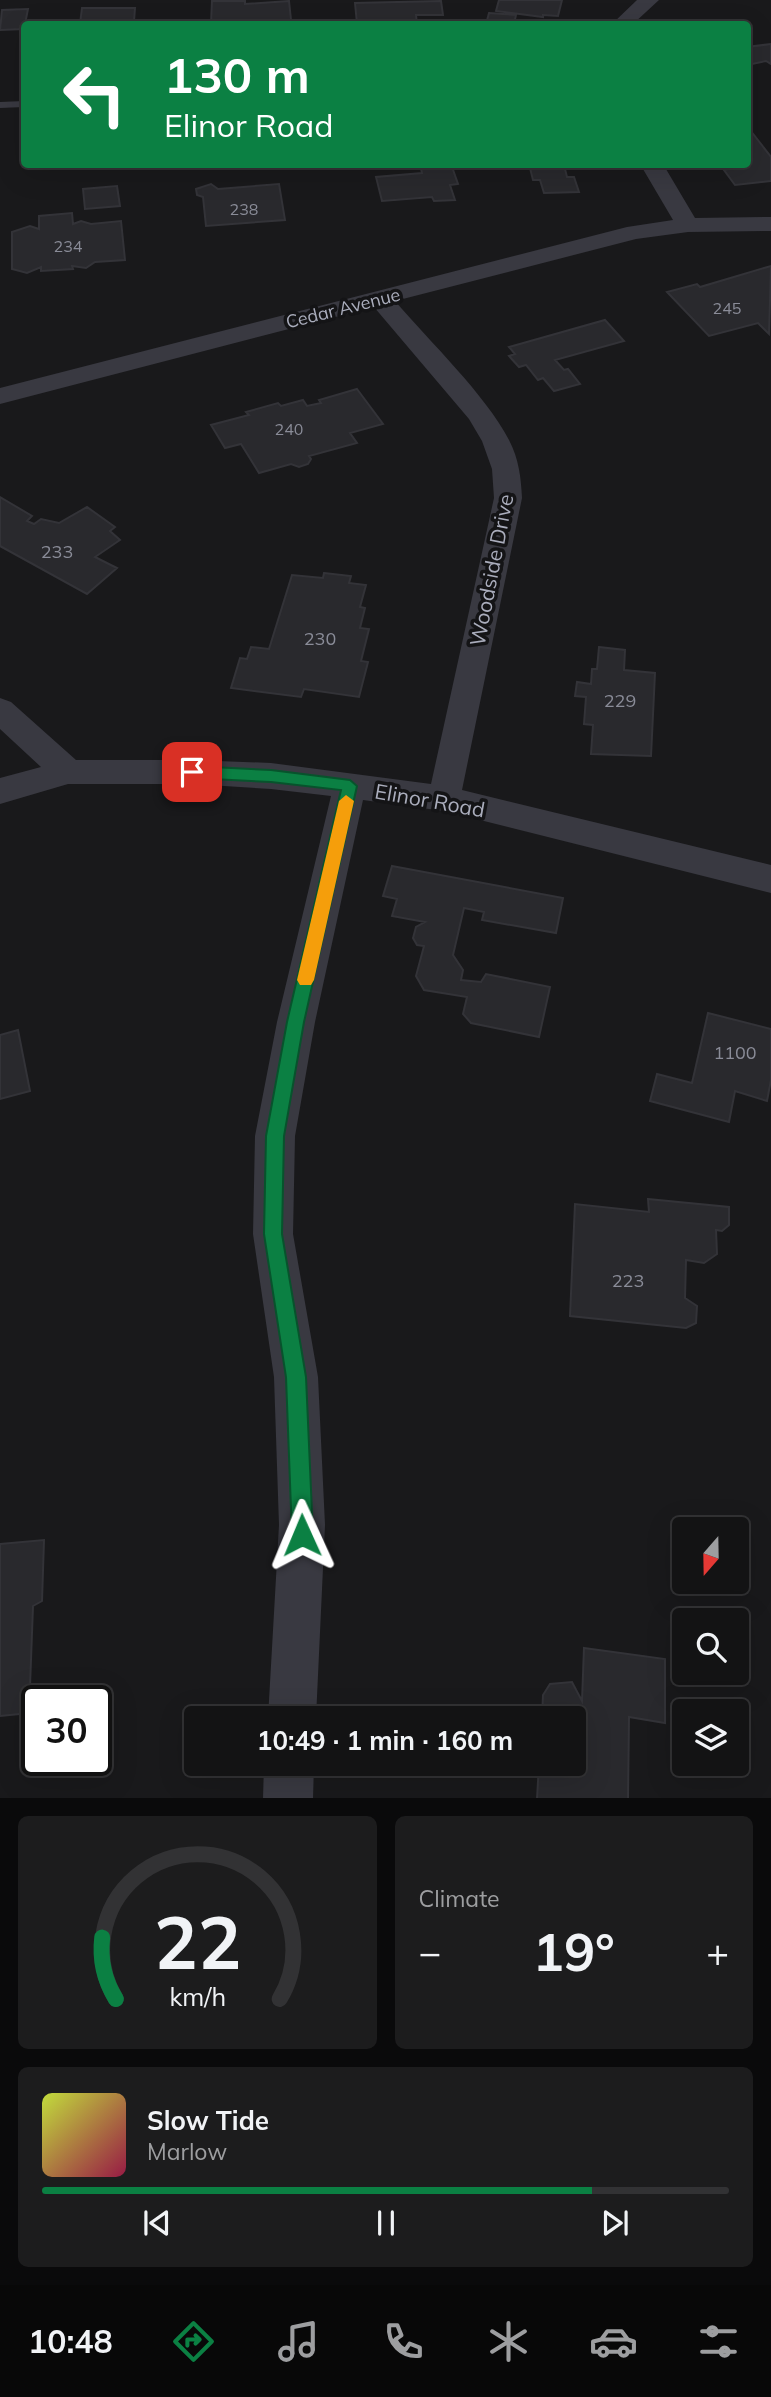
<!DOCTYPE html>
<meta charset="utf-8">
<style>
:root{--surface:#131314;--page:#1c1c1d;--text:#f1f3f6;--muted:#9d9ea0;--line:#323234;--accent:#0b8043}
body{margin:0;font-family:Mulish,sans-serif;background:var(--page);color:var(--text);height:100vh;display:flex;flex-direction:column;font-size:26px;white-space:nowrap}
*{box-sizing:border-box;margin:0}
p{font-size:23px;color:var(--muted)}
.icon{flex:none;width:38px;height:38px;fill:none;stroke:currentColor;stroke-width:2;stroke-linecap:round;stroke-linejoin:round}
.map{position:relative;height:1798px;overflow:hidden}
.panel{display:flex;flex-direction:column;gap:18px;padding:18px;background:#0a0a0b;flex:1}
.panel>*{flex:none}
.banner{position:absolute;left:21px;top:21px;width:730px;height:147px;border-radius:7px;box-shadow:0 7px 28px #0002,0 0 0 2px var(--line);background:#0b8043;color:#fff;overflow:hidden}
.needle{width:46px;rotate:200deg}
.buttons{position:absolute;left:672px;top:1517px;display:grid;gap:14px}
.buttons a{display:grid;place-items:center;width:77px;height:77px;border-radius:7px;background:var(--surface);box-shadow:0 7px 28px #0002,0 0 0 2px var(--line);font-size:35px}
.speed{position:absolute;left:21px;top:1685px;display:flex;gap:14px;font-size:35px;font-weight:700;text-align:center}
.speed>*{display:grid;place-content:center;width:91px;height:91px;border-radius:50%;background:var(--surface);box-shadow:0 7px 28px #0002,0 0 0 2px var(--line);line-height:1}
.speed .limit{border:4px solid #111;border-radius:10px;background:#fff;color:#111}
.pin{position:absolute;display:grid;place-items:center;width:60px;height:60px;color:#fff;margin:-30px;border-radius:14px;box-shadow:0 4px 10px #0006}
.me{position:absolute;width:77px;margin:-38px;rotate:359deg;stroke-linejoin:round;filter:drop-shadow(0 0 5px #0008)}
.turn{display:flex;align-items:center;gap:24px;height:147px;padding:0 28px;font-size:32px}
.turn .icon{width:91px;height:91px;stroke-width:2.5}
.turn b{display:block;font-size:49px;line-height:60px}
.big{font-size:52px;font-weight:700;line-height:1.1}
.panel .tile{flex:1;display:flex;flex-direction:column;justify-content:center;gap:10px;min-width:0;padding:0 24px;border-radius:10px;background:var(--page)}
.panel .dial{align-items:center;gap:0}
.dial svg{height:182px;overflow:visible;fill:none;stroke:var(--line);stroke-width:7;stroke-linecap:round;text-anchor:middle}
.dial text{fill:var(--text);stroke:none}
.song{display:flex;align-items:center;gap:21px}
.cover{width:84px;height:84px;border-radius:10px;background:linear-gradient(135deg,hsl(70 70% 55%),hsl(340 70% 35%))}
.played{height:7px;border-radius:4px;background:linear-gradient(90deg,var(--accent) 80%,var(--line) 80%)}
.keys{display:flex;justify-content:space-around;direction:ltr}
.heat{display:flex;justify-content:space-between;align-items:center;font-size:38px;direction:ltr}
.panel .tiles{flex:1;display:grid;gap:18px;grid-template-columns:1fr 1fr}
.tile:last-child{grid-column:span 2}
.trip{position:absolute;left:184px;top:1706px;width:402px;height:70px;border-radius:7px;background:var(--surface);box-shadow:0 7px 28px #0002,0 0 0 2px var(--line);font-weight:700;line-height:70px;text-align:center}
.tab-bar{display:flex;height:112px;justify-content:space-around;align-items:center;background:#080808;color:var(--muted)}
.tab-bar .icon{width:49px;height:49px}
.tab-bar .active{color:var(--accent)}
.tab-bar b{font-size:32px;color:var(--text)}
.map>svg:first-child{display:block}
</style>
<div class="map">
<svg width="771" height="1799" viewBox="0 0 771 1799">
<rect width="100%" height="100%" fill="#19191b"/>
<path fill="#29292d" stroke="#333338" stroke-width="2" d="M499 0H562L558 16 543 15V17L496 11Z
M212 1H245V4L289 1 291 20H230V24H211Z
M441 1 443 15H416L417 24H357L355 3Z
M82 8H135L134 21 80 24Z
M28 9 24 29 0 30 2 10Z
M489 13 516 15 514 24H486Z
M771 44V64L766 61 747 65V47Z
M747 126 771 157V181L735 185 724 170 728 169 725 166 717 164H747Z
M420 164H451L458 184 450 185 455 200 434 201 432 197 382 201 376 177 422 173Z
M529 164H569L570 169H565L567 177H574L579 192 544 193 540 180H533Z
M211 184 218 189 279 184 285 220 206 226 203 197 197 195 196 189Z
M117 186 120 206 85 209 83 189Z
M72 213 73 224 81 221 91 224 121 221 125 260 95 262 86 268 72 266 73 269 41 271V267L27 273 12 269V232L30 226 39 229V216Z
M771 266 769 334 758 323 709 336 667 292 697 284 700 287Z
M605 320 624 341 555 360 564 370 568 369 580 384 554 391 543 378 538 380 526 365 519 367 509 356 515 354 509 347Z
M357 389 383 424 350 433 357 443 309 456 311 459 308 464 299 467 291 464 259 473 241 444 225 448 211 425 249 415 246 412 278 403 281 406 303 400 307 406 321 403 319 400Z
M0 497 32 516 27 521 34 524 41 519 59 523 87 507 115 527 110 531 120 540 95 557 117 568 87 594 0 546Z
M324 573 351 576 349 583 366 585 360 607 365 608 360 628 369 629 361 661 368 662 359 697 304 689 301 697 231 688 240 658 247 659 251 647 269 649 292 575 323 578Z
M599 647 625 650 624 670 655 673 651 756 591 754 593 725 584 724 586 697 575 696 577 682 591 684 592 669H597Z
M392 866 563 898 556 933 482 920 484 912 464 908 453 955 463 970 461 980 481 982 486 974 550 987 539 1037 471 1023 463 1014 467 997 424 990 416 976 424 946 417 945 413 938 416 927 425 922 392 916 397 899 383 896Z
M708 1013 771 1029V1080L767 1101 735 1091 729 1122 650 1101 657 1074 692 1083Z
M18 1030 30 1091 0 1099V1035Z
M648 1199 729 1207V1225L722 1231 716 1230 717 1254 704 1263 686 1260 685 1298 697 1306 696 1323 686 1328 570 1316 575 1204 649 1212Z
M44 1540 42 1601 33 1606 29 1713 0 1716V1544Z
M584 1648 665 1659V1723L629 1717 628 1799H537L539 1764H574V1718H542L543 1695 550 1684 572 1682 582 1701Z"/>
<g fill="none" stroke-linecap="round" stroke-linejoin="round">
<path fill="#393941" fill-rule="evenodd" d="M24 101V107L0 108V102Z"/>
<path fill="#393941" fill-rule="evenodd" d="M637 0H659L633 24H612Z
M640 164H663L695 218 771 217V231L688 232 636 239 395 301C430 342 485 394 509 440 519 459 521 478 522 498L462 790 771 865V893L444 811 363 800 315 1022 295 1136 293 1234 318 1377 325 1525 316 1718H268L279 1525 274 1377 253 1234 255 1136 277 1022 331 796 271 789 192 784H68L0 804V778L41 767 0 729V698L11 702 76 760H192L271 763 431 784 494 498 492 469 482 441 469 419 374 307 0 404V388L627 227 673 220Z
M264 1764H314L313 1799H263Z"/>
</g>
<path fill="#0b8043" stroke="#07532c" stroke-width="2" d="M192 766 271 770 350 780 357 786 304 1022 284 1136 282 1234 306 1377 313 1535 310 1542 302 1545 295 1542 292 1535 286 1377 264 1234 266 1136 287 1022 341 790 271 782 192 778 185 772Z"/>
<path fill="#f59e0b" d="M346 795 354 801 314 980 311 985H300L297 980 339 801Z"/>
<g text-anchor="middle" dominant-baseline="central" stroke-width="7" stroke-linejoin="round" paint-order="stroke">
<g font-size="16" fill="#8a8c98">
<text x="244" y="209">238</text>
<text x="68" y="246">234</text>
<text x="727" y="308">245</text>
<text x="289" y="429">240</text>
</g>
<g font-size="18" fill="#aaadbc" stroke="#141416">
<text transform="translate(343 308) rotate(-14)">Cedar Avenue</text>
</g>
<g font-size="18" fill="#8a8c98">
<text x="57" y="551">233</text>
<text x="320" y="638">230</text>
<text x="620" y="700">229</text>
<text x="735" y="1052">1100</text>
<text x="628" y="1280">223</text>
</g>
<g font-size="21" fill="#aaadbc" stroke="#141416">
<text transform="translate(491 570) rotate(-79)">Woodside Drive</text>
<text transform="translate(430 800) rotate(10)">Elinor Road</text>
</g>
</g>
</svg>
<div class="buttons">
<a><svg class="needle" viewBox="-14 -14 28 28"><path d="M0-13l5 13h-10z" fill="#e53935"/><path d="M0 13l5-13h-10z" fill="#9d9ea0"/></svg></a>
<a><svg class="icon" aria-label="search" viewBox="0 0 24 24"><circle cx="10" cy="10" r="6"/><path d="M15 15l6 6"/></svg></a>
<a><svg class="icon" aria-label="layers" viewBox="0 0 24 24"><path d="M12 4l9 5-9 5-9-5zM3 14l9 5 9-5"/></svg></a>
</div>
<div class="speed"><div class="limit">30</div></div>
<div class="pin" style="left:192px;top:772px;background:#d93025"><svg class="icon" aria-label="arrive" viewBox="0 0 24 24"><path d="M6 21V4h12l-3 4 3 4H6"/></svg></div>
<svg class="me" style="left:302px;top:1535px" viewBox="-20 -20 40 40"><path d="M0-17L14 15 0 8-14 15z" fill="#0b8043" stroke="#fff" stroke-width="4"/></svg>
<div class="trip">10:49 · 1 min · 160 m</div>
<div class="banner">
<div class="turn"><svg class="icon" aria-label="left" viewBox="0 0 24 24"><path d="M17 20v-9H6M10 6l-5 5 5 5"/></svg><div><b>130 m</b>Elinor Road</div></div>
</div>
</div>
<section class="panel">
<div class="tiles">
<div class="tile dial"><svg viewBox="0 0 100 80">
<path d="M14 69A42 42 0 1 1 86 69"/>
<path d="M14 69A42 42 0 0 1 8 42" stroke="#0b8043"/>
<text x="50" y="56" font-size="32" font-weight="700">22</text>
<text x="50" y="72" font-size="11">km/h</text>
</svg></div>
<div class="tile"><p>Climate</p>
<div class="heat"><a>−</a><b class="big">19°</b><a>+</a></div>
</div>
<div class="tile">
<div class="song"><i class="cover"></i><div><b>Slow Tide</b><p>Marlow</p></div></div>
<div class="played"></div>
<div class="keys"><svg class="icon" aria-label="previous" viewBox="0 0 24 24"><path d="M18 5L8 12l10 7zM5 5v14"/></svg><svg class="icon" aria-label="pause" viewBox="0 0 24 24"><path d="M8 5v14M16 5v14"/></svg><svg class="icon" aria-label="next" viewBox="0 0 24 24"><path d="M6 5l10 7-10 7zM19 5v14"/></svg></div>
</div>
</div>
</section>
<nav class="tab-bar">
<b>10:48</b>
<svg class="icon active" aria-label="directions" viewBox="0 0 24 24"><path d="M12 3l9 9-9 9-9-9zM9 14v-3h6M13 9l2 2-2 2"/></svg>
<svg class="icon" aria-label="music" viewBox="0 0 24 24"><path d="M9 18V5l10-2v13"/><circle cx="6" cy="18" r="3"/><circle cx="16" cy="16" r="3"/></svg>
<svg class="icon" aria-label="phone" viewBox="0 0 24 24"><path d="M5 4h4l2 5-3 2q2 4 5 5l2-3 5 2v4C11 20 4 13 5 4z"/></svg>
<svg class="icon" aria-label="climate" viewBox="0 0 24 24"><path d="M12 3v18M4 7l16 10M4 17L20 7"/></svg>
<svg class="icon" aria-label="car" viewBox="0 0 24 24"><path d="M5 17H2v-5l4-1 3-4h7l3 4 3 1v5h-3M9 17h6M6 11h13"/><circle cx="7" cy="17" r="2"/><circle cx="17" cy="17" r="2"/></svg>
<svg class="icon" aria-label="filters" viewBox="0 0 24 24"><path d="M4 7h16M4 17h16"/><circle cx="9" cy="7" r="2"/><circle cx="15" cy="17" r="2"/></svg>
</nav>
